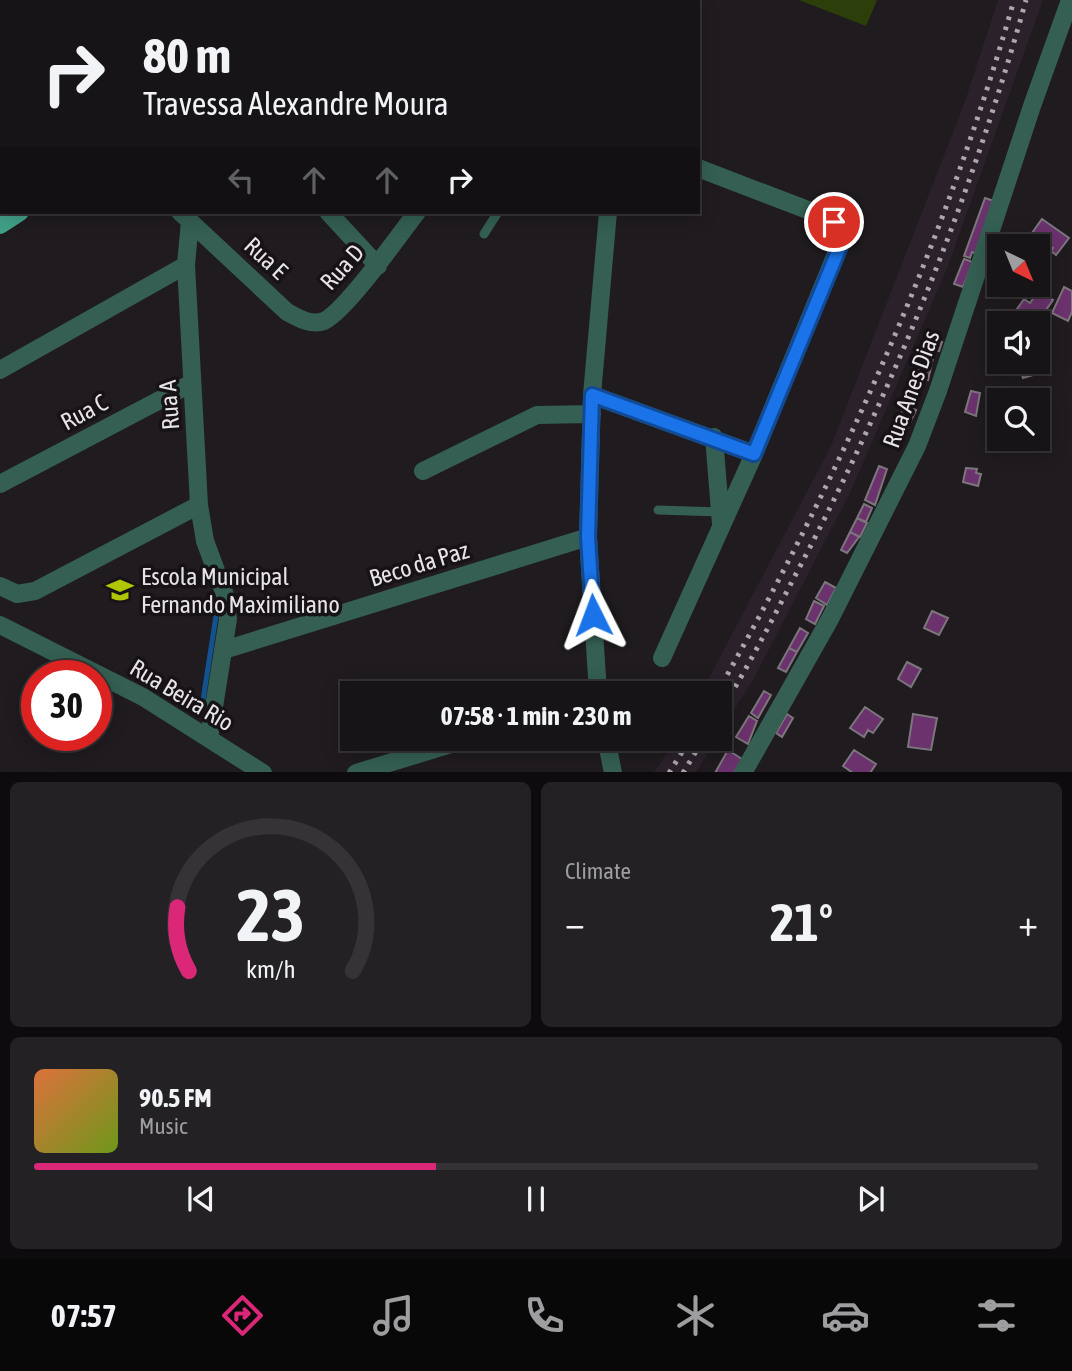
<!DOCTYPE html>
<meta charset="utf-8">
<style>
:root{--surface:#171417;--page:#242124;--text:#f1f3f6;--muted:#9e9ea1;--line:#363336;--accent:#db2777}
body{margin:0;font-family:"Asap Condensed",sans-serif;background:var(--page);color:var(--text);height:100vh;display:flex;flex-direction:column;font-size:26px;white-space:nowrap}
*{box-sizing:border-box;margin:0}
p{font-size:23px;color:var(--muted)}
.icon{flex:none;width:38px;height:38px;fill:none;stroke:currentColor;stroke-width:2;stroke-linecap:round;stroke-linejoin:round}
.map{position:relative;height:772px;overflow:hidden}
.sheet{display:flex;flex-direction:column;gap:10px;padding:10px;background:#0d0b0d;flex:1}
.sheet>*{flex:none}
.guide{position:absolute;left:0px;top:0px;width:700px;height:214px;box-shadow:0 4px 18px #0003,0 0 0 2px var(--line);background:#171417;color:var(--text);overflow:hidden}
.needle{width:46px;rotate:137deg}
.tools{position:absolute;left:987px;top:234px;display:grid;gap:14px}
.tools a{display:grid;place-items:center;width:63px;height:63px;border-radius:0px;background:var(--surface);box-shadow:0 4px 18px #0003,0 0 0 2px var(--line);font-size:35px}
.speed{position:absolute;left:21px;top:660px;display:flex;gap:14px;font-size:35px;font-weight:700;text-align:center}
.speed>*{display:grid;place-content:center;width:91px;height:91px;border-radius:50%;background:var(--surface);box-shadow:0 4px 18px #0003,0 0 0 2px var(--line);line-height:1}
.speed .limit{border:10px solid #d22;background:#fff;color:#111}
.pin{position:absolute;display:grid;place-items:center;width:60px;height:60px;color:#fff;margin:-30px;border:4px solid #fff;border-radius:50%;box-shadow:0 2px 7px #0007}
.me{position:absolute;width:77px;margin:-38px;rotate:357deg;stroke-linejoin:round;filter:drop-shadow(0 0 5px #0008)}
.turn{display:flex;align-items:center;gap:24px;height:147px;padding:0 28px;font-size:32px}
.turn .icon{width:91px;height:91px;stroke-width:2.5}
.turn b{display:block;font-size:49px;line-height:60px}
.lanes{display:flex;align-items:center;height:66px;padding:0 28px;background:#0003;justify-content:center;gap:35px;direction:ltr}
.lanes .off{opacity:.35}
.big{font-size:52px;font-weight:700;line-height:1.1}
.sheet .tile{flex:1;display:flex;flex-direction:column;justify-content:center;gap:10px;min-width:0;padding:0 24px;border-radius:10px;background:var(--page)}
.sheet .dial{align-items:center;gap:0}
.dial svg{height:182px;overflow:visible;fill:none;stroke:var(--line);stroke-width:7;stroke-linecap:round;text-anchor:middle}
.dial text{fill:var(--text);stroke:none}
.song{display:flex;align-items:center;gap:21px}
.cover{width:84px;height:84px;border-radius:10px;background:linear-gradient(135deg,hsl(20 70% 55%),hsl(80 70% 35%))}
.played{height:7px;border-radius:4px;background:linear-gradient(90deg,var(--accent) 40%,var(--line) 40%)}
.keys{display:flex;justify-content:space-around;direction:ltr}
.heat{display:flex;justify-content:space-between;align-items:center;font-size:38px;direction:ltr}
.sheet .tiles{flex:1;display:grid;gap:10px;grid-template-columns:1fr 1fr}
.tile:last-child{grid-column:span 2}
.trip{position:absolute;left:340px;top:681px;width:392px;height:70px;border-radius:0px;background:var(--surface);box-shadow:0 4px 18px #0003,0 0 0 2px var(--line);font-weight:700;line-height:70px;text-align:center}
.menu{display:flex;height:112px;justify-content:space-around;align-items:center;background:#090809;color:var(--muted)}
.menu .icon{width:49px;height:49px}
.menu .on{color:var(--accent)}
.menu b{font-size:32px;color:var(--text)}
.map>svg:first-child{display:block}
</style>
<div class="map">
<svg width="1072" height="773" viewBox="0 0 1072 773">
<rect width="100%" height="100%" fill="#1f1b1f"/>
<path fill="#2a212a" d="M998 0H1043L948 266 850 493 753 680 719 734V693H701L831 446 964 104Z
M677 738 717 739 696 772H654Z"/>
<path fill="#2c3f0a" d="M799 0H877L866 26Z"/>
<g fill="none" stroke-linecap="round" stroke-linejoin="round">
<path stroke="#12528e" stroke-width="5" d="M203 700 218 603"/>
</g>
<path fill="#6b326d" stroke="#7b767b" stroke-width="2" d="M985 198 994 201 977 254 972 252 970 258 964 256Z
M1042 219 1069 238 1056 255 1051 251 1053 248 1032 233Z
M964 259 973 262 963 287 954 284Z
M1064 287 1072 291V312L1068 321 1052 313Z
M1039 290 1053 300 1037 323 1017 309 1024 299 1030 303Z
M931 339 942 342 939 351 933 350 932 356 927 354Z
M1045 352 1050 370 1023 378 1018 362H1038V354Z
M922 356 933 358 928 380 917 377Z
M971 391 980 393 976 416 965 412Z
M906 401 911 403 909 407 916 410 898 449 889 445Z
M879 466 887 469 875 505 865 500Z
M966 468 977 469 976 473 981 474 978 486 963 482Z
M864 504 872 508 866 522 857 518Z
M857 518 867 523 860 537 850 532Z
M850 532 859 537 847 553 841 550Z
M825 582 836 588 827 605 816 598Z
M814 601 824 606 815 624 806 619Z
M932 611 948 618 939 635 924 628Z
M800 628 808 633 797 652 789 648Z
M789 648 797 652 786 672 778 668Z
M907 662 921 669 911 687 898 679Z
M764 691 771 695 758 718 751 713Z
M865 707 883 719 873 733 868 730 864 737 850 728Z
M787 714 793 718 782 737 776 733Z
M913 714 937 718 931 750 908 747Z
M749 716 757 721 748 744 736 737Z
M728 750 742 759 734 773H715Z
M854 750 876 764 870 773H853L843 766Z"/>
<g fill="none" stroke-linecap="round" stroke-linejoin="round">
<path stroke="#345f52" stroke-width="9" d="M484 234 498 212
M658 510 720 512"/>
<path stroke="#345f52" stroke-width="18" d="M281 0 283 2
M473 0 477 2
M644 2 645 0
M0 14 2 15
M180 212 287 312C298 318 311 326 324 321 346 311 400 234 417 212
M328 212 378 266
M190 221 186 265 199 505 205 541 225 595 228 619 209 738
M0 370 186 265
M592 395 754 454
M714 437 721 524
M423 471 537 415 592 414
M0 484 192 383
M0 586 17 594 35 591 199 505
M224 650 588 537
M662 658 754 454 843 237 840 228 826 217 698 168
M598 693 588 537 592 395 608 212
M606 738 613 773
M356 773 471 738"/>
<path stroke="#345f52" stroke-width="18" d="M0 625 143 697 263 773
M743 773 830 619 917 446 938 391 1032 106 1070 0"/>
<path stroke="#42a188" stroke-width="18" d="M157 2 158 0
M182 2 183 0
M0 202 2 200
M0 225 20 212"/>
<path stroke="#aba8ab" stroke-width="5" stroke-dasharray="3.5 7" stroke-linecap="butt" d="M717 693C841 474 945 243 1014 0
M719 714C752 661 779 606 808 551 899 375 973 191 1026 0
M669 773 691 738
M683 773 704 738"/>
</g>
<g fill="none" stroke-linecap="round" stroke-linejoin="round">
<defs>
<path id="route" d="M593 615 588 537 592 395 754 454 841 244 843 233 834 222"/>
</defs>
<use href="#route" stroke="#114b97" stroke-width="18"/>
<use href="#route" stroke="#1a73e8" stroke-width="12"/>
</g>
<defs>
<symbol id="school-bare" viewBox="-9 -9 18 18"><path d="M0-5L7-2L0 1L-7-2ZM-4 1L0 2.5L4 1V4Q0 6-4 4Z" fill="#afc505" stroke="#161216" stroke-width="2.5" paint-order="stroke"/></symbol>
</defs>
<g fill-rule="evenodd">
<use href="#school-bare" x="101" y="571" width="38" height="38"/>
</g>
<g text-anchor="middle" dominant-baseline="central" stroke-width="7" stroke-linejoin="round" paint-order="stroke">
<g font-size="24" fill="#e7e4e7" stroke="#161216">
<text transform="translate(266 258) rotate(43)">Rua E</text>
<text transform="translate(342 267) rotate(-48)">Rua D</text>
<text transform="translate(911 389) rotate(-70)">Rua Anes Dias</text>
<text transform="translate(169 405) rotate(-94)">Rua A</text>
<text transform="translate(84 412) rotate(-28)">Rua C</text>
<text transform="translate(419 564) rotate(-17)">Beco da Paz</text>
<text transform="translate(182 695) rotate(31)">Rua Beira Rio</text>
</g>
<g font-size="24" fill="#e7e4e7" stroke="#161216" text-anchor="start">
<text x="141" y="576">Escola Municipal<tspan x="141" dy="28">Fernando Maximiliano</tspan></text>
</g>
</g>
</svg>
<div class="tools">
<a><svg class="needle" viewBox="-14 -14 28 28"><path d="M0-13l5 13h-10z" fill="#e53935"/><path d="M0 13l5-13h-10z" fill="#9e9ea1"/></svg></a>
<a><svg class="icon" aria-label="sound" viewBox="0 0 24 24"><path d="M4 9h4l5-4v14l-5-4H4zM17 9q2 3 0 6"/></svg></a>
<a><svg class="icon" aria-label="search" viewBox="0 0 24 24"><circle cx="10" cy="10" r="6"/><path d="M15 15l6 6"/></svg></a>
</div>
<div class="speed"><div class="limit">30</div></div>
<div class="pin" style="left:834px;top:222px;background:#d93025"><svg class="icon" aria-label="arrive" viewBox="0 0 24 24"><path d="M6 21V4h12l-3 4 3 4H6"/></svg></div>
<svg class="me" style="left:593px;top:615px" viewBox="-20 -20 40 40"><path d="M0-17L14 15 0 8-14 15z" fill="#1a73e8" stroke="#fff" stroke-width="4"/></svg>
<div class="trip">07:58 · 1 min · 230 m</div>
<div class="guide">
<div class="turn"><svg class="icon" aria-label="right" viewBox="0 0 24 24"><path d="M7 20v-9h11M14 6l5 5-5 5"/></svg><div><b>80 m</b>Travessa Alexandre Moura</div></div>
<div class="lanes"><svg class="icon off" aria-label="left" viewBox="0 0 24 24"><path d="M17 20v-9H6M10 6l-5 5 5 5"/></svg><svg class="icon off" aria-label="ahead" viewBox="0 0 24 24"><path d="M12 20V5M6 11l6-6 6 6"/></svg><svg class="icon off" aria-label="ahead" viewBox="0 0 24 24"><path d="M12 20V5M6 11l6-6 6 6"/></svg><svg class="icon" aria-label="right" viewBox="0 0 24 24"><path d="M7 20v-9h11M14 6l5 5-5 5"/></svg></div>
</div>
</div>
<section class="sheet">
<div class="tiles">
<div class="tile dial"><svg viewBox="0 0 100 80">
<path d="M14 69A42 42 0 1 1 86 69"/>
<path d="M14 69A42 42 0 0 1 9 41" stroke="#db2777"/>
<text x="50" y="56" font-size="32" font-weight="700">23</text>
<text x="50" y="72" font-size="11">km/h</text>
</svg></div>
<div class="tile"><p>Climate</p>
<div class="heat"><a>−</a><b class="big">21°</b><a>+</a></div>
</div>
<div class="tile">
<div class="song"><i class="cover"></i><div><b>90.5 FM</b><p>Music</p></div></div>
<div class="played"></div>
<div class="keys"><svg class="icon" aria-label="previous" viewBox="0 0 24 24"><path d="M18 5L8 12l10 7zM5 5v14"/></svg><svg class="icon" aria-label="pause" viewBox="0 0 24 24"><path d="M8 5v14M16 5v14"/></svg><svg class="icon" aria-label="next" viewBox="0 0 24 24"><path d="M6 5l10 7-10 7zM19 5v14"/></svg></div>
</div>
</div>
</section>
<nav class="menu">
<b>07:57</b>
<svg class="icon on" aria-label="directions" viewBox="0 0 24 24"><path d="M12 3l9 9-9 9-9-9zM9 14v-3h6M13 9l2 2-2 2"/></svg>
<svg class="icon" aria-label="music" viewBox="0 0 24 24"><path d="M9 18V5l10-2v13"/><circle cx="6" cy="18" r="3"/><circle cx="16" cy="16" r="3"/></svg>
<svg class="icon" aria-label="phone" viewBox="0 0 24 24"><path d="M5 4h4l2 5-3 2q2 4 5 5l2-3 5 2v4C11 20 4 13 5 4z"/></svg>
<svg class="icon" aria-label="climate" viewBox="0 0 24 24"><path d="M12 3v18M4 7l16 10M4 17L20 7"/></svg>
<svg class="icon" aria-label="car" viewBox="0 0 24 24"><path d="M5 17H2v-5l4-1 3-4h7l3 4 3 1v5h-3M9 17h6M6 11h13"/><circle cx="7" cy="17" r="2"/><circle cx="17" cy="17" r="2"/></svg>
<svg class="icon" aria-label="filters" viewBox="0 0 24 24"><path d="M4 7h16M4 17h16"/><circle cx="9" cy="7" r="2"/><circle cx="15" cy="17" r="2"/></svg>
</nav>
